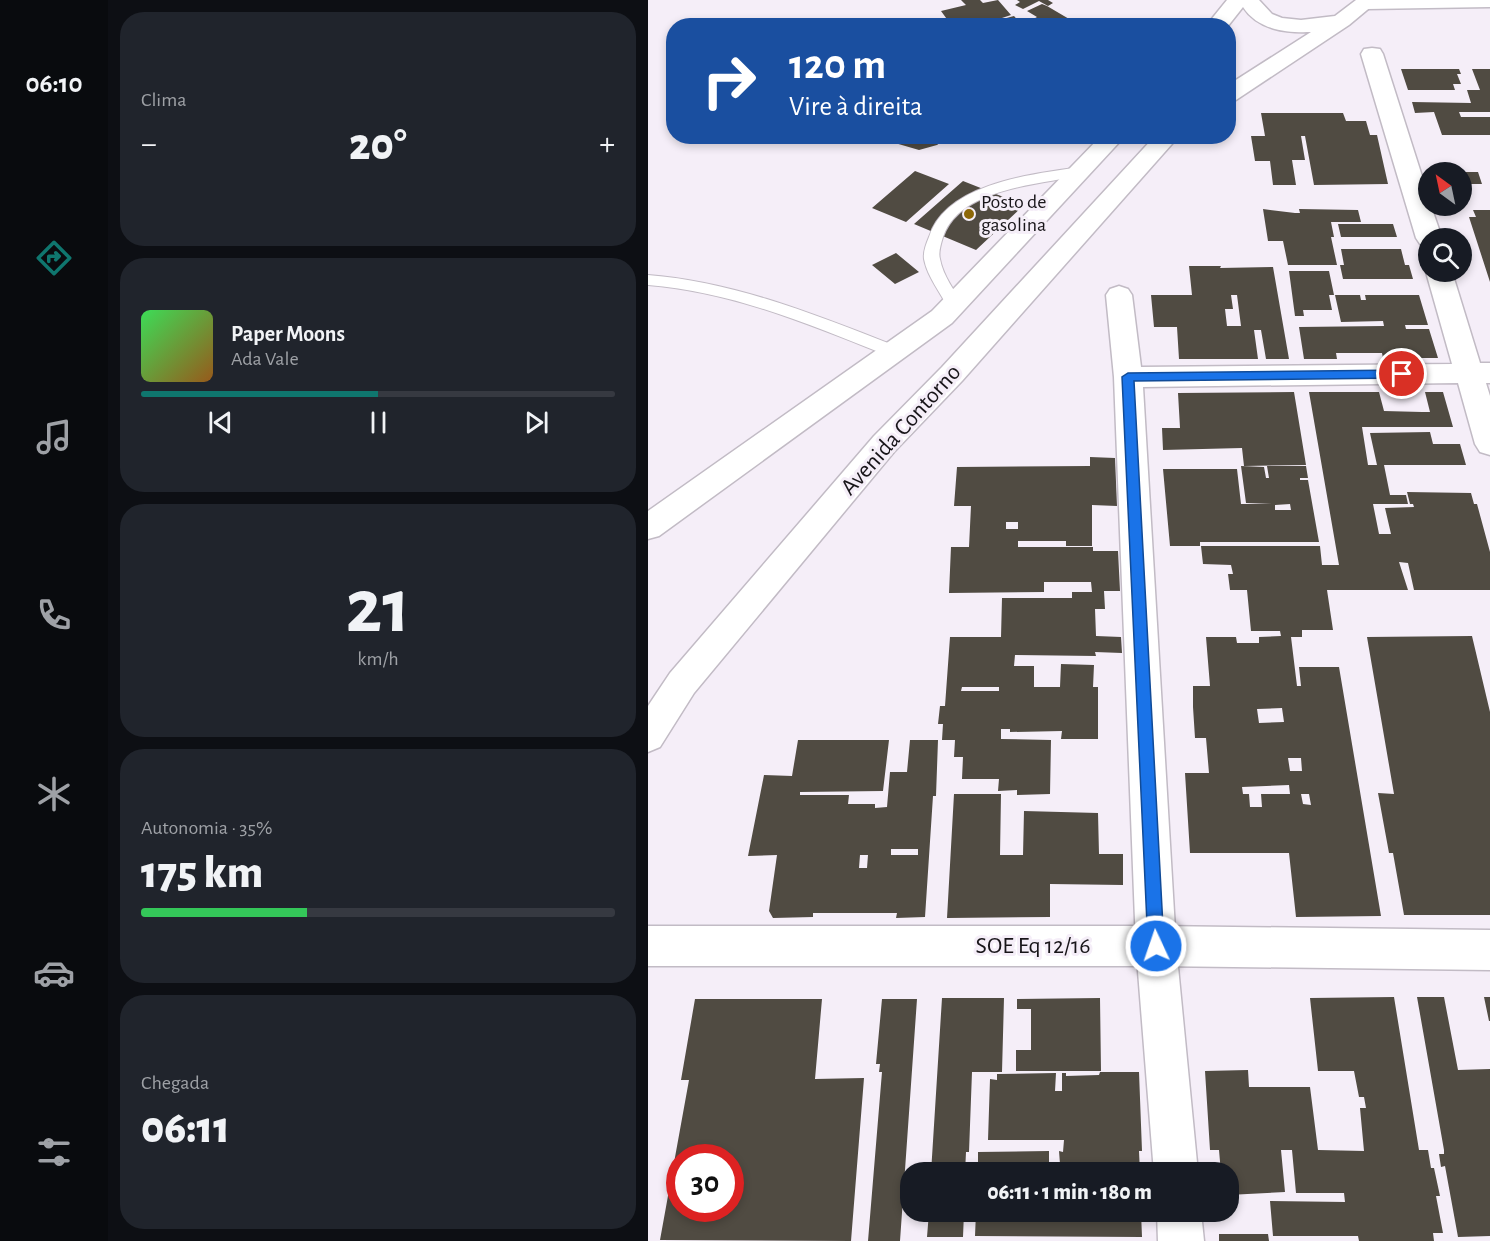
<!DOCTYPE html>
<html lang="pt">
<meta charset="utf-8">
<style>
:root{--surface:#171b24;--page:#20242c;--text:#f1f3f6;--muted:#9ea1a6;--line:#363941;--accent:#0f766e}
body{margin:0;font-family:"Alegreya Sans",sans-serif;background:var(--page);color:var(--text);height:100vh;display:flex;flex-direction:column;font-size:22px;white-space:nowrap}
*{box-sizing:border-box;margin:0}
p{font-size:20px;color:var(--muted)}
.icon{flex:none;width:33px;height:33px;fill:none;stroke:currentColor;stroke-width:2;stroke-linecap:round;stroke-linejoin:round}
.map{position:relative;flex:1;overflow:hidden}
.drawer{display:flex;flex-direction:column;gap:12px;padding:12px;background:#0d0f14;width:540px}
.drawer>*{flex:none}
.hud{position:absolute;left:18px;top:18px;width:570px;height:126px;border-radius:24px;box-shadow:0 3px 9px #0003;background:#1a4fa0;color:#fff;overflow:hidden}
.needle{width:39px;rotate:327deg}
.buttons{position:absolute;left:770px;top:162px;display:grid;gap:12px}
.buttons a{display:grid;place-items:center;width:54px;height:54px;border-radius:50%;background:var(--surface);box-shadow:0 3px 9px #0003;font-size:30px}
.speed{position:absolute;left:18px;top:1144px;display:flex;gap:12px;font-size:30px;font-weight:700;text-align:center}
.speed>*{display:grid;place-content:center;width:78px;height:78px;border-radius:50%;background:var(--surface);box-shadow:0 3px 9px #0003;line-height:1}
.speed .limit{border:9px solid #d22;background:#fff;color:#111}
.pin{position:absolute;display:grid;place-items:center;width:51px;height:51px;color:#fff;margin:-26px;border:3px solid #fff;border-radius:50%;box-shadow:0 2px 6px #0007}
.me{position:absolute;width:66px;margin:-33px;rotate:357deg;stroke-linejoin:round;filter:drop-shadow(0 0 4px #0008)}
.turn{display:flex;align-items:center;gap:21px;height:126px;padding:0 24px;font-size:27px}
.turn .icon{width:78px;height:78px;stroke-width:2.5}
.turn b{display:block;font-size:42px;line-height:51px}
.big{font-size:45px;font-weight:800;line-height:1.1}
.drawer .tile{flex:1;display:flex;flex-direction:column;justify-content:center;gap:9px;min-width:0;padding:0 21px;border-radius:24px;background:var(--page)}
.drawer .dial{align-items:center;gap:0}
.dial b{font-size:78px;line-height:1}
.song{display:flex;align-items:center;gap:18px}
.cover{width:72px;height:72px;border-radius:9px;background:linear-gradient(135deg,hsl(130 70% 55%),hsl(30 70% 35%))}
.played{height:6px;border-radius:3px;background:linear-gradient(90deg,var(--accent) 50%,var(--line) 50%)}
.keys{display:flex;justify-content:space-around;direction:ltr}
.heat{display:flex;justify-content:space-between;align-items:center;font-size:33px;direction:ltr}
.charge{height:9px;border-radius:4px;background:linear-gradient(90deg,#34c759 35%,var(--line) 0)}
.trip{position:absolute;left:252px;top:1162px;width:339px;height:60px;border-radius:24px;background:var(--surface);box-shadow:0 3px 9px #0003;font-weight:800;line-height:60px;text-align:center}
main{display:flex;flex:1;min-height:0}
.dock{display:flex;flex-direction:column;width:108px;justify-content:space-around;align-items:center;background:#090b0e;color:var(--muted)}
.dock .icon{width:42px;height:42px}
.dock .selected{color:var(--accent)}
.dock b{font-size:27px;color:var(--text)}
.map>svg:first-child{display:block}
</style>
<main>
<nav class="dock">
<b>06:10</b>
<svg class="icon selected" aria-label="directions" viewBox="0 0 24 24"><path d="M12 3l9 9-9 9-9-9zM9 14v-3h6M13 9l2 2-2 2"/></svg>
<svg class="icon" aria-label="music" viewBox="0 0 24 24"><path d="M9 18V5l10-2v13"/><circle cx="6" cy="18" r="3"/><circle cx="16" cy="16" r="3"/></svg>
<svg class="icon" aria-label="phone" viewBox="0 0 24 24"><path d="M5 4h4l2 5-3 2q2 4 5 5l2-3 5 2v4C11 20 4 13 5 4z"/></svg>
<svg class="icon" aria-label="climate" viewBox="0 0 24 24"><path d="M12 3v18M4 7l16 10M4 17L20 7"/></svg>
<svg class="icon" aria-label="car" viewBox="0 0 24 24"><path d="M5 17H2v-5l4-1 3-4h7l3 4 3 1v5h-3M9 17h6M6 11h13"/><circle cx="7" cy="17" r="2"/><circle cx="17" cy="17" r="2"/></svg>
<svg class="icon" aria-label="filters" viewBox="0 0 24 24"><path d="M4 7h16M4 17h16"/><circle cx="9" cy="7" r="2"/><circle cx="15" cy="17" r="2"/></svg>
</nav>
<section class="drawer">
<div class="tile"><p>Clima</p>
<div class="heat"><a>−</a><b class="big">20°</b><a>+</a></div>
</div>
<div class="tile">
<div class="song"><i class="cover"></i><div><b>Paper Moons</b><p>Ada Vale</p></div></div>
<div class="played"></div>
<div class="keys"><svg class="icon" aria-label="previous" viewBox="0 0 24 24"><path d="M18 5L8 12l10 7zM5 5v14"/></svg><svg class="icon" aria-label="pause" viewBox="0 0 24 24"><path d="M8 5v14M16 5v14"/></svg><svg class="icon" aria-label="next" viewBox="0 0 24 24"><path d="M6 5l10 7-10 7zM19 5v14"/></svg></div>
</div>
<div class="tile dial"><b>21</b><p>km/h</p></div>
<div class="tile"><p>Autonomia · 35%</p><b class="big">175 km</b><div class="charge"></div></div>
<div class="tile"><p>Chegada</p><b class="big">06:11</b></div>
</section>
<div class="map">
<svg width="842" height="1241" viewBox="0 0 842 1241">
<rect width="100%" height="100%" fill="#f5eef8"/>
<path fill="#504b42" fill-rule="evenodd" d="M313 0H332L335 3 350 0 363 15 345 21 349 26H322L316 18 301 22 293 11 318 5Z
M369 0H400L405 3 400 6 391 1 375 9 367 5 372 2Z
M394 4 399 6 433 26H390L382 21 389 17 379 11Z
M366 16 373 24 355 26 351 20Z
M753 69H811L813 74H809L813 84H805L807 90H760Z
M824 69H842V112H811L813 117H842V135H794L786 112 767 113 764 102 823 103 819 90H832Z
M613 113H695L698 121H718L722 135H729L740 184 666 185 657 136H653L657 160H644L648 185H625L622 161H607L603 136H617Z
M272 136H301L289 145 271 150 247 143 246 139Z
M267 171 301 184 258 222 224 208Z
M813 172H830L834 184H813Z
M315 181 376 205 328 250 266 224Z
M615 209 647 213H652L651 209 710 210 713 222H683L686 237H683L689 265H640L635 241H620Z
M825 210H842V282L821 217H828Z
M690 224H745L749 237H693Z
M693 249H753L757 265H761L765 279H695L692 265H696Z
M248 253 271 272 247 284 224 265Z
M541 266H573L572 268 625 267 641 359H618L613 330H606L610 359H531L529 327H506L503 295H544ZM583 295H589L593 326H579L577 309H585Z
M641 271H681L686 295H681L684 310H655L656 316H647Z
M687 295H712L713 300H718L717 295H771L780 325H757L758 329H781L790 358H735L734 353H688L689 359H656L651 327 736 326 735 321 693 322Z
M646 392 658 465 596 466 594 448 515 450 514 428H532L530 393Z
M661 392H731L736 411 774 412H782L777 392H795L805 427H714L720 465H729L722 433 782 432 785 444H812L818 465H736L742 495H758L760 504H725L731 534H743L737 508 766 507 765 504H762L759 492 823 493 826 504H829L842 552V590H766L760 563 751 562 760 590H679L685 630H654V637H643L649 686H653L651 667H691L733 916 648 917 641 853H542L537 773H561L558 738H547L545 707V686H562L558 637H588L589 643H611V637L633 636 632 631H603L599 590H582L580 574H585L583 565 555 564 553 546H672L674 565H691ZM634 708 636 722 611 723 609 709ZM640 758H653L654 771H642ZM641 785 642 794H613L614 807H602L601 794H595L594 787ZM653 794H661L663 805 655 804Z
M442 457 467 458 469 506 444 505V546H418V541H370V547H445V551H470L472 591H456L457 609H447L448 636 473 637 474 653 447 652 448 656 367 655 366 666H386V687H412L413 664 446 665 445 687H450V739H413L414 731 362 732V729H353V739L403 740 402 794 369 795V790L350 791 351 779H314L315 757H306L307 740H294L295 724H290L292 706H297L302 637H353L354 598H424V592H444L443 582H396V592L301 593 303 547H321L323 506H306L309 467 442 466ZM358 522H370V529H358ZM314 687H351V691H313Z
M593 466 616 467 618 478H621L619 466H658L660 478H652V480H660L671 542H552V546H522L515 469H589L593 504H624L598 503ZM642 504 643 510H627V505Z
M824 636 842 712V915H756L745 853H741L730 793 746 794 719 637Z
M150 740H241L235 791 152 792V795H201L200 804H227V808L239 807 242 772H259L262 740H290L288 796H285L277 917 248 918 249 913H165V917L125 918 121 911 129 855 100 856 116 775 144 776ZM243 849H270V855H243ZM212 855H220L219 868H211Z
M306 794H353L352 855H375L376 811 450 813 451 854H475V885L402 884V917L299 918Z
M746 997 771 1150H780L783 1168H786L792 1196H788L795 1233H785L786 1241H711L710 1236H625L622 1201 697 1202 696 1193H648L644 1150H633L637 1192 580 1195V1173H573L571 1150H562L557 1071 600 1070 601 1087H662L670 1150 716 1151 712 1108H718L716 1097H711L706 1071H670L662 998Z
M769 997H796L810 1070 842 1069V1236L810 1237 797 1166 793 1167 791 1154H796V1150Z
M836 997H842V1021H841Z
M294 998H356L354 1072H324L321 1152H318L317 1173H283Z
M452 998 453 1071H368V1050H383V1009H369V999Z
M47 999H174L167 1079 216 1078 203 1241 12 1240 41 1080H33ZM32 1158H82V1209H32Z
M234 999H269L252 1241H220L234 1072H231L232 1064H228Z
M452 1072H491L494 1151H491L492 1173H330V1152L401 1151V1163L412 1164 411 1151 415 1152 416 1140H340L342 1079 349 1080V1074L408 1073 407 1091H414V1073H418V1076L451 1075Z
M281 1212H316L315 1237H279Z
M328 1212H493L494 1237 327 1236Z
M571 1234H620L621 1241H571Z"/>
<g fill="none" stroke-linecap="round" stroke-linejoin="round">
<defs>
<path id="service" d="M433 167 440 171 438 174C396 185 312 186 295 237 293 244 290 252 292 259 295 276 307 291 315 305L313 309H301C293 294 279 276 276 259 275 252 278 244 281 237 298 183 385 174 433 167Z
M0 275C89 282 170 316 253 348L255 352 253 356H241C162 325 86 292 0 285Z"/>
<path id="minor" d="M711 0H842V7L719 9 712 7 709 3Z
M724 48 732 49 735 54 780 195V206H783L794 238H780V246L772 244 768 238 713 54 716 49Z
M780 269V272H804L832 363H842V383H838L842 396V455L832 452 827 444 810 383 495 387 528 946 550 1173H506L488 946 466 377 458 295 462 289 471 286 480 289 484 295 493 367 804 364 778 272Z
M509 1212H553L556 1241H510Z"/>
<path id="tertiary" d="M0 926H508L842 930V970L508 966H0Z"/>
<path id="primary" d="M579 0H611L624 14 634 18 653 20 687 16 708 0H731L701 25 588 100 580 102V85L663 32C638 33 610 30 595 7L580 26H558Z
M453 136H477L304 323 11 536 0 539V511L284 311Z
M507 136H531L314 381 246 452 46 693 12 747 0 752V706L22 673 226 436 294 367Z"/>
</defs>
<use href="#service" stroke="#c2bbc5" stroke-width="2"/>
<use href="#minor" stroke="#c2bbc5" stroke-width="3"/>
<use href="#tertiary" stroke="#c2bbc5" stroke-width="3"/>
<use href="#primary" stroke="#c2bbc5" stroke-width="3"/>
<use href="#service" fill="#fff" fill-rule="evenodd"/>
<use href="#minor" fill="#fff" fill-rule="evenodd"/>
<use href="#tertiary" fill="#fff" fill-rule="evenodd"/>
<use href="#primary" fill="#fff" fill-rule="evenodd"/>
</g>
<path fill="#1a73e8" stroke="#114b97" stroke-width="1.5" d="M754 370 760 374 754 378 486 381 516 946 514 952 508 954 502 952 500 946 474 377 480 373Z"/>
<circle fill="#8c6708" stroke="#f5eef8" stroke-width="2" cx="321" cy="214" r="6"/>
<g text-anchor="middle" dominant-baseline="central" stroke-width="6" stroke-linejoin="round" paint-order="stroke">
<g font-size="20" fill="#181519" stroke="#f5eef8" text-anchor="start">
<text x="333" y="202">Posto de<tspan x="333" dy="23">gasolina</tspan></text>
</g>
<g font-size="24" fill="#181519" stroke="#f5eef8">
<text transform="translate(253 430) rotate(-48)">Avenida Contorno</text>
<text x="385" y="946">SOE Eq 12/16</text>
</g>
</g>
</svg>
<div class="buttons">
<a><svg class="needle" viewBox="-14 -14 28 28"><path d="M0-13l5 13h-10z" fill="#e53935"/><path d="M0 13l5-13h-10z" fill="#9ea1a6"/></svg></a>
<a><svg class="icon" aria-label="search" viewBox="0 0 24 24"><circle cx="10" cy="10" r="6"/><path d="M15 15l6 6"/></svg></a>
</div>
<div class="speed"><div class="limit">30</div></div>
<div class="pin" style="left:754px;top:374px;background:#d93025"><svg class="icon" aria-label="arrive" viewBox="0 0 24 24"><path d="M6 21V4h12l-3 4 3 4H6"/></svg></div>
<svg class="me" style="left:508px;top:946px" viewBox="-20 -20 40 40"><circle r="17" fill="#1a73e8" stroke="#fff" stroke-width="3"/><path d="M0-11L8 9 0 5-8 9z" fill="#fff"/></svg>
<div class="trip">06:11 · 1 min · 180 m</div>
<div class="hud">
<div class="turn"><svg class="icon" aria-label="right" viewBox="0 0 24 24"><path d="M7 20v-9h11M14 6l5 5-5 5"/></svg><div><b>120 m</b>Vire à direita</div></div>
</div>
</div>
</main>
